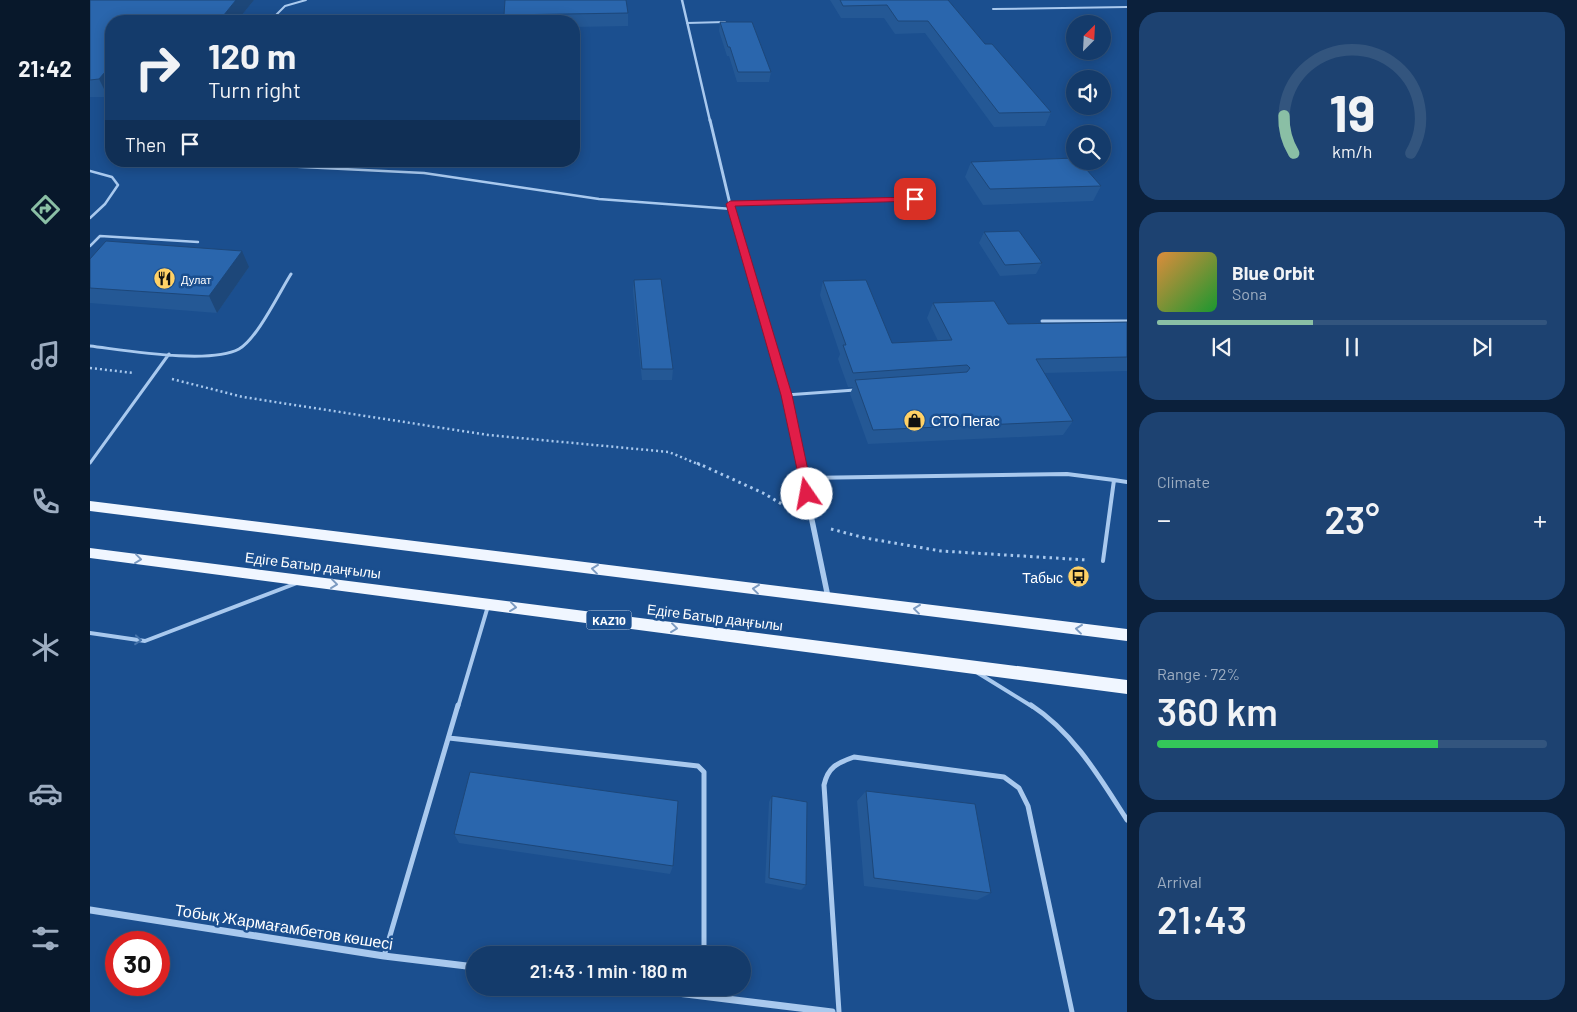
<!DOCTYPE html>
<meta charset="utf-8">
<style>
:root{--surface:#143b6b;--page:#1d4271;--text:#f1f3f6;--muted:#9dadc1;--line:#33557e;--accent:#8abfa5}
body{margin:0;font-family:Barlow,sans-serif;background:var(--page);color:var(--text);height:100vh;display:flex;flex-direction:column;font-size:19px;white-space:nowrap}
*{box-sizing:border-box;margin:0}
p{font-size:16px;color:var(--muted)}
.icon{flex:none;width:28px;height:28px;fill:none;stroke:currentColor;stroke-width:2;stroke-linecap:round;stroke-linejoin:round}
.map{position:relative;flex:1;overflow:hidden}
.drawer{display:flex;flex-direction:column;gap:12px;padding:12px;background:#0b203b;width:450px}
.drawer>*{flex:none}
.banner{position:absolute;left:15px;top:15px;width:475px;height:152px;border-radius:20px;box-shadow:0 2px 12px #0003,0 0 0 1px var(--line);background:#143b6b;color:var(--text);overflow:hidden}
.needle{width:32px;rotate:24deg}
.tools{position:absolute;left:976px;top:15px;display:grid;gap:10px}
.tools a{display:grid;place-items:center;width:45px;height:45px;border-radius:50%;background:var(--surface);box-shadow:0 2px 12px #0003,0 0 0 1px var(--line);font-size:25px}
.speed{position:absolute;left:15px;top:931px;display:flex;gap:10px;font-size:25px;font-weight:700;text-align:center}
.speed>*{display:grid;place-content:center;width:65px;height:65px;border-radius:50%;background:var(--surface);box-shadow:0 2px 12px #0003,0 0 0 1px var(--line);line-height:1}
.speed .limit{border:8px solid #d22;background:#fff;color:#111}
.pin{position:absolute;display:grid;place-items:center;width:42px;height:42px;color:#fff;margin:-21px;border-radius:10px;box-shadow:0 2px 8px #0006}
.me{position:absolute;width:55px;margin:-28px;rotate:348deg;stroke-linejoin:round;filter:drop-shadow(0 0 4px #0008)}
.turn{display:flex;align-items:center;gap:18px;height:105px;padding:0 20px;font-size:22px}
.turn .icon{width:65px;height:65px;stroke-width:2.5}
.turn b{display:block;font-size:35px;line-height:42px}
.then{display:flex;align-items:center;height:48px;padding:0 20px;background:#0003;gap:10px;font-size:19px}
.big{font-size:38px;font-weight:600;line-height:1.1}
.drawer .tile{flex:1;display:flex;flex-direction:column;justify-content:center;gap:8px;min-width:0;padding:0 18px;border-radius:20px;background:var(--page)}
.drawer .dial{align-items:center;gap:0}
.dial svg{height:130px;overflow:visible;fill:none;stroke:var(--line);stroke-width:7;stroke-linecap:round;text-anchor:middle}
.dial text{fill:var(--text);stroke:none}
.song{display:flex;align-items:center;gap:15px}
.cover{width:60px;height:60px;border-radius:8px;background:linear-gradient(135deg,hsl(30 70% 55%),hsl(130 70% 35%))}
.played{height:5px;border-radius:2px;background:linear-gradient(90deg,var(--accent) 40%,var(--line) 40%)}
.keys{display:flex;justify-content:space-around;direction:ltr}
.heat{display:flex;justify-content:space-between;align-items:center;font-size:28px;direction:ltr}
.charge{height:8px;border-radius:4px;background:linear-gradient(90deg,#34c759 72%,var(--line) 0)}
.trip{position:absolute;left:376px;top:946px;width:285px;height:50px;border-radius:25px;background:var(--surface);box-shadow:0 2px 12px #0003,0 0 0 1px var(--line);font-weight:600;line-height:50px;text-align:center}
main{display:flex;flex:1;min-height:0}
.menu{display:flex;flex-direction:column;width:90px;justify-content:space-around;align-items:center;background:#08182b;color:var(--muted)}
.menu .icon{width:35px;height:35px}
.menu .active{color:var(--accent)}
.menu b{font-size:22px;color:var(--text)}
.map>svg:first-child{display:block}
</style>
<main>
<nav class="menu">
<b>21:42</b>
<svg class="icon active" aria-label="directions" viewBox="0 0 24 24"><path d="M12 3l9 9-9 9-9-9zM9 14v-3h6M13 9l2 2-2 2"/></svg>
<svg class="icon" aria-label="music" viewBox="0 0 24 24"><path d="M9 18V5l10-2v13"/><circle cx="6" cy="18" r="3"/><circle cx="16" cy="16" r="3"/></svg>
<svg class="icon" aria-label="phone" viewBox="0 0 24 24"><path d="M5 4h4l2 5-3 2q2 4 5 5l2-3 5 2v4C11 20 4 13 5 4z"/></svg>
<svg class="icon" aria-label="climate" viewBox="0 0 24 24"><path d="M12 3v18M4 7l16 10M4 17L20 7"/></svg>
<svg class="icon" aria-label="car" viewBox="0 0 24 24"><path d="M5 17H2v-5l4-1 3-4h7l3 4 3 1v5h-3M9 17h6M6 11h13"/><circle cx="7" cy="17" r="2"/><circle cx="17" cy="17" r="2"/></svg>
<svg class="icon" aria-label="filters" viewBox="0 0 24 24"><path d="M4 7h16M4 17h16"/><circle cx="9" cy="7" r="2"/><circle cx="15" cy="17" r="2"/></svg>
</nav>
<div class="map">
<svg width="1037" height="1012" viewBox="0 0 1037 1012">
<rect width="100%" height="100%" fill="#1b4f8f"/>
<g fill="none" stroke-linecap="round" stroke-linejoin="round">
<path stroke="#a9c9ee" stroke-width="2.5" stroke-dasharray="2 3" stroke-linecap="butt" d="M0 368 44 373
M82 379 153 397 398 435 579 452 610 465"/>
<path stroke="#a9c9ee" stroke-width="3" stroke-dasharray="2.5 4" stroke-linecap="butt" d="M607 463 673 493 702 510
M741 529 775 538 851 551 997 560"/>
<path stroke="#a9c9ee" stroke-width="2" d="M903 9 1037 7
M180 21 195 6 216 0
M597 23 635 22"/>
<path stroke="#a9c9ee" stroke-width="2.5" d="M168 161 192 166 334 173 509 199 642 209
M0 171 22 177 28 185 15 204 0 218
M640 204 825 199
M0 246 10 236 108 242"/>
<path stroke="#a9c9ee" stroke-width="3" d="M952 321H1037
M0 346C34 350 119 365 149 349 167 339 189 293 201 274
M696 395 765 390
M0 463 79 354"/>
<path stroke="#a9c9ee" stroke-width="4" d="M714 478 977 474 1024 480
M1013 561 1024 480 1037 482
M0 633 55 641 207 583
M888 673 943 707
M368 707 398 606"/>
<path stroke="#a9c9ee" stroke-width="5" d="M941 705C984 733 1010 778 1037 820
M359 738 608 766 614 772V955
M294 956 368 705
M614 988V996
M749 1012 734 785C738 767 747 763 764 757L914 777 929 788 938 806 982 1012"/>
<path stroke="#a9c9ee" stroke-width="2.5" d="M592 0 620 121"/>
<path stroke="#a9c9ee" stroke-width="3" d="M620 120 640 204 660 273"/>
<path stroke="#a9c9ee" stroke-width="4.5" d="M660 271 696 395 710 465"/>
<path stroke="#a9c9ee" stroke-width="5.5" d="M710 463 738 597"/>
<path stroke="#a9c9ee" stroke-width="7" d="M0 910 294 956 385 967
M547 988 742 1012"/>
<path fill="#f0f6ff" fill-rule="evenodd" d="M0 501 1037 629V641L0 511Z
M0 548 1037 680V694L0 558Z"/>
</g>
<path fill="#245895" d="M0 0H164L147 21H21L18 97H0Z
M740 0H858L895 44 961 112 955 126 904 127 835 33 805 34 794 18H751Z
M538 13V26L484 27V21H415L414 15Z
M630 22 681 72 679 82H647L639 56H637L629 31Z
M881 162 1011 186 1003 201 893 205 875 177Z
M894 232 952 263 946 274 910 276 889 243Z
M0 259 159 267 127 313 0 303Z
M544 280 583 369 582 380H552L543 291Z
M733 281 802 343 848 341 837 318 843 303 918 324 1037 322V371L954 373 983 421 973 435 778 444 760 394 763 387H758L748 359 750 354 730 295Z
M776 791 901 893 887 900 774 886 767 801Z
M682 796 716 885 711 890 675 883 679 802Z
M364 834 583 866 580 874 369 843Z"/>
<path fill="#1d4779" d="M146 0H164L147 21H129Z
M21 65V93L18 97 9 79Z
M152 251 159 267 127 313 119 296Z"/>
<path fill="#2a66ad" stroke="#1d4779" d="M0 0H146L129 21H21V65L9 79 0 80Z
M415 0H536L538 13 414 15Z
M750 0H858L895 44H902L961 112 909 113 838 21H808L797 5 753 6Z
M630 22H662L681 72H648L640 47H638Z
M985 158V161H989L1011 186 900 189 881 162Z
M929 231 952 263 915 265 894 232Z
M16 241 152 251 119 296 0 288V259Z
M571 279 583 369H552L544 280Z
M776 280 802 343 862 340 843 303 904 301 918 324 1037 322V357L946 359 983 421 783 430 765 380 877 372 880 368 877 365 763 373 753 345H756L733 281Z
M380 772 588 801 583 866 364 834Z
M776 791 885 804 901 893 784 878Z
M682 796 717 802 716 885 679 878Z"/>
<defs><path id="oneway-chevron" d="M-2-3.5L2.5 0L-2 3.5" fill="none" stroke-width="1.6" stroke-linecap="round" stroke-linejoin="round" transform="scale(1.25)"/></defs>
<g stroke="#7b9ac1">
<use href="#oneway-chevron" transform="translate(48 559) rotate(7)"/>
<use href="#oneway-chevron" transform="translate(505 569) rotate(-173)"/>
<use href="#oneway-chevron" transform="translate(244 584) rotate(7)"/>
<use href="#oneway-chevron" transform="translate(666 589) rotate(-173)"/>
<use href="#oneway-chevron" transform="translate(423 607) rotate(7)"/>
<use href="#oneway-chevron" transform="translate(827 609) rotate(-173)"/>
<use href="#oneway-chevron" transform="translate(584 628) rotate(7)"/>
<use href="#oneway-chevron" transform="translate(989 629) rotate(-173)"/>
</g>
<use stroke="#4674ac" href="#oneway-chevron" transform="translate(48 640) rotate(5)"/>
<path fill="#e11d48" stroke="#92132f" d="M825 197 828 198V201L645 206 702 395 723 494 717 498 713 497 691 395 636 204 640 201Z"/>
<defs>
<symbol id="restaurant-disc" viewBox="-11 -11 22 22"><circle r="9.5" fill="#ffd166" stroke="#1b4f8f"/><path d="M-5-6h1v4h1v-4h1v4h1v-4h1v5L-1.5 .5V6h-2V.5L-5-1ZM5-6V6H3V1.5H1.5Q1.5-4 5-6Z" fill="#111"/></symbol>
<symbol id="shop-disc" viewBox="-11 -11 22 22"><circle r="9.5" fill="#ffd166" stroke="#1b4f8f"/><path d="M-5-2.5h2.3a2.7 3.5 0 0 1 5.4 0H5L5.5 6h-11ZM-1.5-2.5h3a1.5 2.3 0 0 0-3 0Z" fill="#111"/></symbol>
<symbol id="bus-disc" viewBox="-11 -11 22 22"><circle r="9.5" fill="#ffd166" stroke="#1b4f8f"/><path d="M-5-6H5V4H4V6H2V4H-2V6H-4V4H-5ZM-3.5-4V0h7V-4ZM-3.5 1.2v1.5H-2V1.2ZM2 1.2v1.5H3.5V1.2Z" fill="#111"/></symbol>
</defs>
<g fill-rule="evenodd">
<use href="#restaurant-disc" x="62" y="266" width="25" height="25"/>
<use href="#shop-disc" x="812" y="408" width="25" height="25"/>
<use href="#bus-disc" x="976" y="564" width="25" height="25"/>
</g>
<g text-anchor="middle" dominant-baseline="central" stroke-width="5" stroke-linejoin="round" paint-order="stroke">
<g font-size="11" fill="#fff" stroke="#1b4f8f" text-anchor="start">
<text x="91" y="279">Дулат</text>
</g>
<rect fill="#1b4f8f" stroke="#bbcadd" stroke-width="1" x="496.5" y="610.5" width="45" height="19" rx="4"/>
<g font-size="12" font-weight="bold" fill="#fff">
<text x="519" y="620">KAZ10</text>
</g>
<g font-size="14" fill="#fff" stroke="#1b4f8f" text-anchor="start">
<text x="841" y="420">СТО Пегас</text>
<text x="973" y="577" text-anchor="end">Табыс</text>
</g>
<g font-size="14" fill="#fff" stroke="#1b4f8f">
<text transform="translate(223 565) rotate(7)">Едіге Батыр даңғылы</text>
<text transform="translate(625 617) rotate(7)">Едіге Батыр даңғылы</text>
</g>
<g font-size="16" fill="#fff" stroke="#1b4f8f">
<text transform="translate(194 926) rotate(9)">Тобық Жармағамбетов көшесі</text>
</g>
</g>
</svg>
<div class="tools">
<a><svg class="needle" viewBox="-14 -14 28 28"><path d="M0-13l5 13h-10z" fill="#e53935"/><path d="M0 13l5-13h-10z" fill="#9dadc1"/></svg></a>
<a><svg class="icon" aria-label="sound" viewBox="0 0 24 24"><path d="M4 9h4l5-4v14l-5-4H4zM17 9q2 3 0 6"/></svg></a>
<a><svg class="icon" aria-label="search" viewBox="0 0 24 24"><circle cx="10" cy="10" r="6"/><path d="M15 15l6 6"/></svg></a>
</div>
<div class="speed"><div class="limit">30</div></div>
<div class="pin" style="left:825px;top:199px;background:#d93025"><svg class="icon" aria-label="arrive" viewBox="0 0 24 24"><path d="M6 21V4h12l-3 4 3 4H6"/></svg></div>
<svg class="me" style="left:717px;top:494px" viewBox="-20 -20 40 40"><circle r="19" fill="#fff"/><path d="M0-13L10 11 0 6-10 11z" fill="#e11d48"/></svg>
<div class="trip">21:43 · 1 min · 180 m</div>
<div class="banner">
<div class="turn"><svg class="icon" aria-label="right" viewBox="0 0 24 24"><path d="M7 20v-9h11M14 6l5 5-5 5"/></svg><div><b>120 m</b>Turn right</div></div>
<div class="then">Then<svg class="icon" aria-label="arrive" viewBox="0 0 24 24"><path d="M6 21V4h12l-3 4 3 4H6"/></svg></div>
</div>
</div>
<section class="drawer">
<div class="tile dial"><svg viewBox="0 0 100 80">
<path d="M14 69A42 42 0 1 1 86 69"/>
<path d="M14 69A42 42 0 0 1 8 46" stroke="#8abfa5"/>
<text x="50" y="56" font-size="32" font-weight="700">19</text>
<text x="50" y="72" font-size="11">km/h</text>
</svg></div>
<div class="tile">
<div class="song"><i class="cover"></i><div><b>Blue Orbit</b><p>Sona</p></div></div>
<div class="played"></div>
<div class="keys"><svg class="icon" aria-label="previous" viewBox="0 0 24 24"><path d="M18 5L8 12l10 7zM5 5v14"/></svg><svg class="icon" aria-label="pause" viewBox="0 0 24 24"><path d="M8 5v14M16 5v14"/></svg><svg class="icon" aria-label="next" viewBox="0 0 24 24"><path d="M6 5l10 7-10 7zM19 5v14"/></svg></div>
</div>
<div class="tile"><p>Climate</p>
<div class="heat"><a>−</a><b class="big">23°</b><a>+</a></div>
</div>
<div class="tile"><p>Range · 72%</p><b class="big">360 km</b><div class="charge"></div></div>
<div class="tile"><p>Arrival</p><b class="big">21:43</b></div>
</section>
</main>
